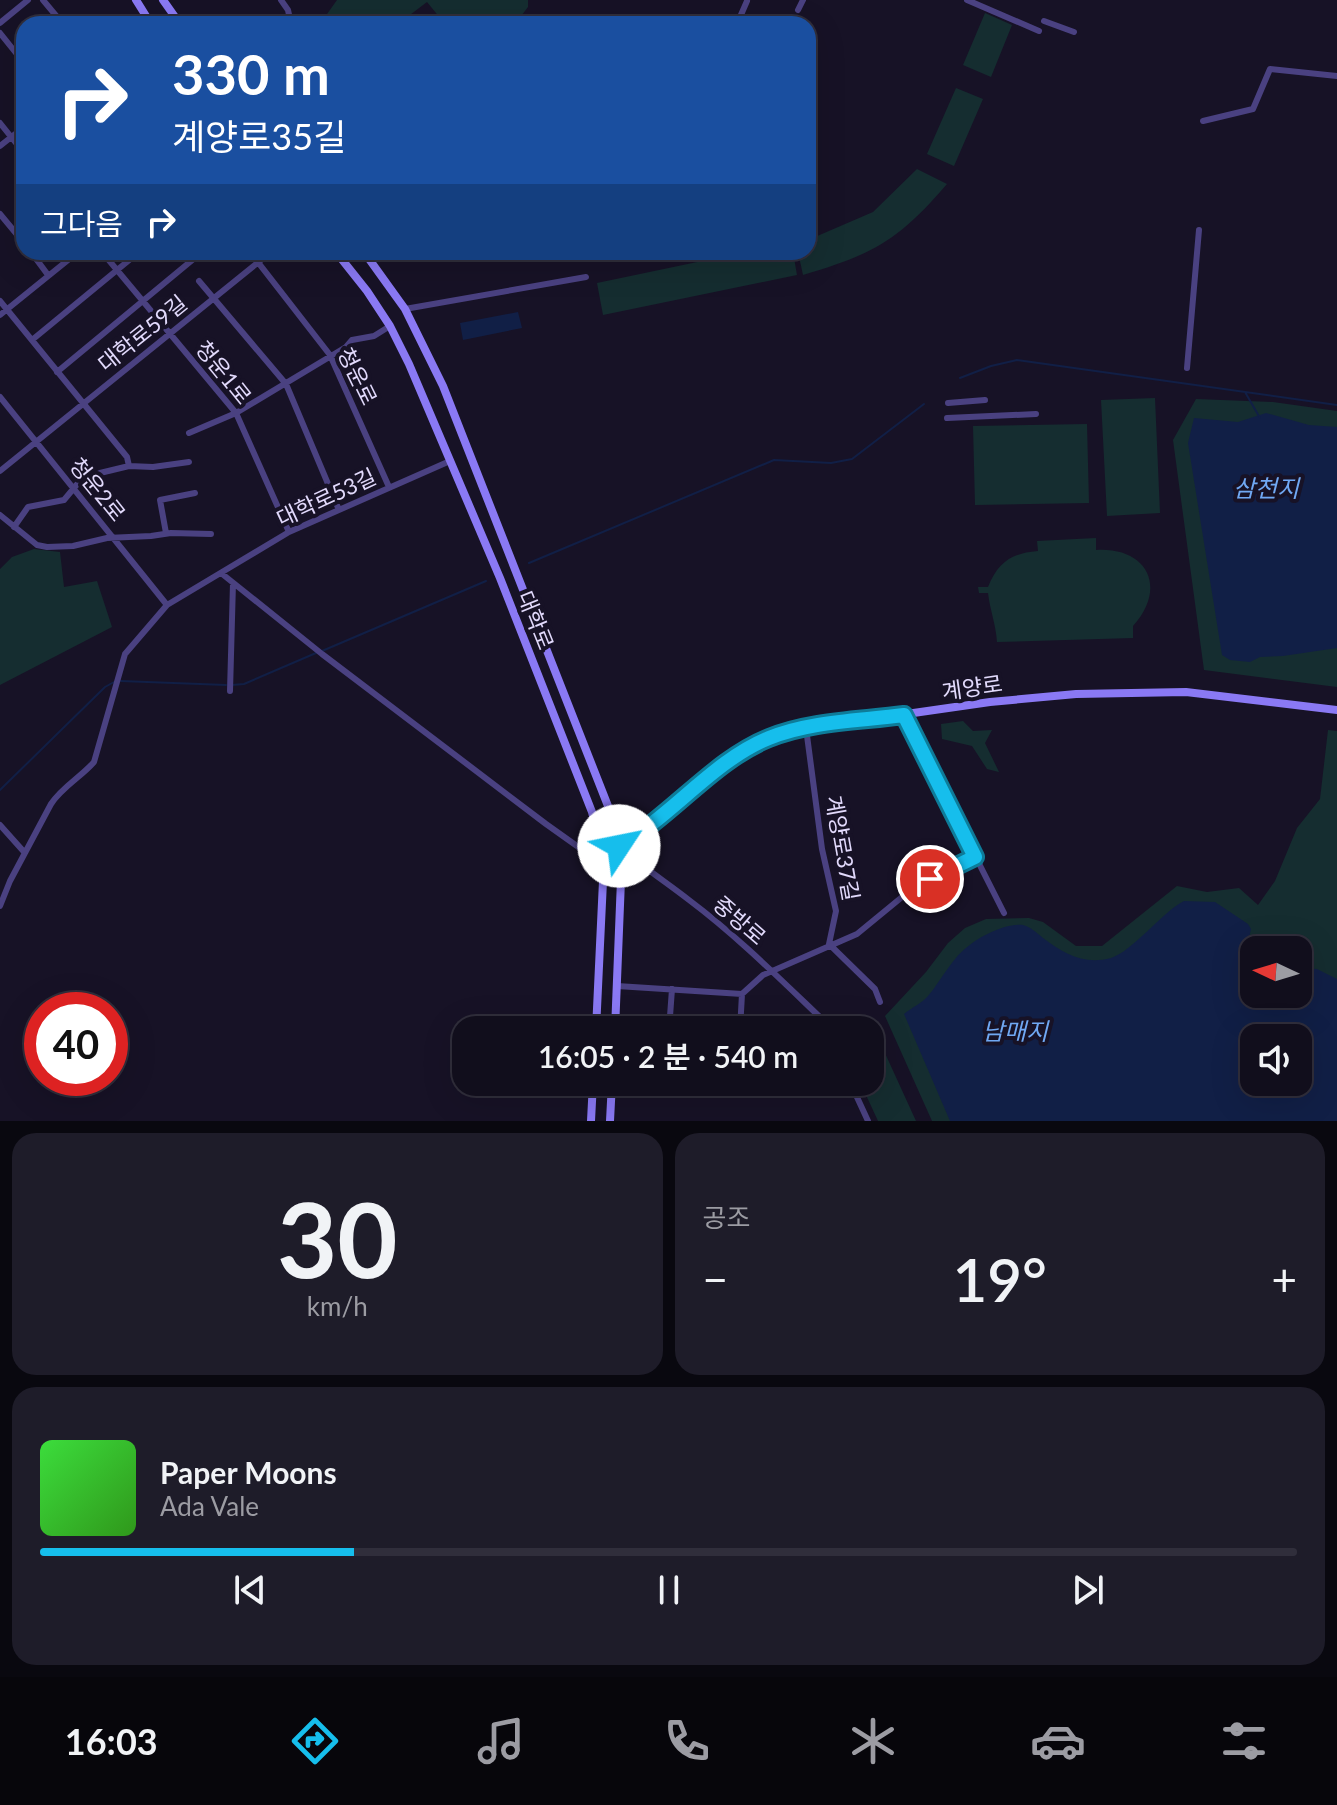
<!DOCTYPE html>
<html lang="ko">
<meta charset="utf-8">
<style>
:root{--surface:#110e1c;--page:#1e1c29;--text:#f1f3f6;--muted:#9c9ca3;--line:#302e3b;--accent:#16beec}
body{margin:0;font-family:Lato,"Noto Sans KR",sans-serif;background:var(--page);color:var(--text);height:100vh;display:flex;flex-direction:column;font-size:30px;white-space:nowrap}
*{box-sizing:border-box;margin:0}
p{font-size:26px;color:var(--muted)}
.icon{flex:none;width:44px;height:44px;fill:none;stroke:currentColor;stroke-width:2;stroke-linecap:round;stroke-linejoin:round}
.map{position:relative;height:1121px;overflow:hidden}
.panel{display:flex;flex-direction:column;gap:12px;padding:12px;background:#09080f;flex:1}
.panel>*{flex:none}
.top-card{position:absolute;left:16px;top:16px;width:800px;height:244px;border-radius:24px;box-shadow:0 8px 32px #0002,0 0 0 2px var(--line);background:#1a4fa0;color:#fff;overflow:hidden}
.needle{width:52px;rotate:274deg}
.tools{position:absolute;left:1240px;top:936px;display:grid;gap:16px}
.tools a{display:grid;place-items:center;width:72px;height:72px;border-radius:16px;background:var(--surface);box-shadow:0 8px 32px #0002,0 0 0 2px var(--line);font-size:40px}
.speed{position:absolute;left:24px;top:992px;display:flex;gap:16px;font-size:40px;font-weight:700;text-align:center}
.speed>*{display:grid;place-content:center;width:104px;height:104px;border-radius:50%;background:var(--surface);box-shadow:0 8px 32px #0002,0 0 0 2px var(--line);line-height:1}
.speed .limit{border:12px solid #d22;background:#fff;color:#111}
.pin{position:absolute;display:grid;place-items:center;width:68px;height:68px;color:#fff;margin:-34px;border:4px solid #fff;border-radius:50%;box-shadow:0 2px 8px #0007}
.me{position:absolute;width:88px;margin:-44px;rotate:56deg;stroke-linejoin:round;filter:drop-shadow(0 0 6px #0008)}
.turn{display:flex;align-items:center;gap:28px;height:168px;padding:0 24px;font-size:36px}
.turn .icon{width:104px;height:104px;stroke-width:2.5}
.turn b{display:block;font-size:56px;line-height:68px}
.then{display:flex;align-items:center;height:76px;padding:0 24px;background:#0003;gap:16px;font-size:30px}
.big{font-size:60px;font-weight:600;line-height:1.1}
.panel .card{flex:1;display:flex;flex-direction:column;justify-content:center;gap:12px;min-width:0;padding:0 28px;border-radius:24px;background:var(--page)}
.panel .dial{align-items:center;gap:0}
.dial b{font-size:104px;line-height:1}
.song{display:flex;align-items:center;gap:24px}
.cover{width:96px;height:96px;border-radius:12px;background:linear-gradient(135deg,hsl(120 70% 55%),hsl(110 70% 35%))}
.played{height:8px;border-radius:4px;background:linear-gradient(90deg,var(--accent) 25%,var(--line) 25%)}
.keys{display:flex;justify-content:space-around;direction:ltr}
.heat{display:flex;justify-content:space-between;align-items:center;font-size:44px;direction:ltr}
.panel .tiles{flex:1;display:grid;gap:12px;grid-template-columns:1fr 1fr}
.card:last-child{grid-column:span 2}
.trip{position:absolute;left:452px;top:1016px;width:432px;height:80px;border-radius:24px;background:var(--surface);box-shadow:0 8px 32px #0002,0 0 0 2px var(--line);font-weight:600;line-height:80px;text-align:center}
.menu{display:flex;height:128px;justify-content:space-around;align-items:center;background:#07060b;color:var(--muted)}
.menu .icon{width:56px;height:56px}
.menu .active{color:var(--accent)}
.menu b{font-size:36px;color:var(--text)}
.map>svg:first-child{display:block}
</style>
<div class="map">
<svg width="1337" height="1121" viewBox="0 0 1337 1121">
<rect width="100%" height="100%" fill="#171226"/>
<path fill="#152d30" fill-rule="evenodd" d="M337 0H528V7L515 24H445L427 2 398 24H320Z
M985 13 1012 25 991 77 963 65Z
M956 88 983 99 954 166 927 154Z
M917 169 947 184C899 240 874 254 803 275L798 252H808V240L873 212Z
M745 252H793L797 275 603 315 597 283Z
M1155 398 1160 513 1107 516 1101 400Z
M1196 399 1273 402 1337 411V687L1204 670 1173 440Z
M1087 424 1089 503 975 505 973 426Z
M1096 538V550C1147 547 1168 587 1133 626V638L997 642C996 625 990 610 988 593H979L978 587H988C998 562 1012 553 1038 551L1037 541Z
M34 549 60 552 64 587 97 581 112 627 0 685V569L12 557Z
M963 721 973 731 992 730 985 743 999 772 987 769 972 746 942 739 941 724Z
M1328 730 1337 731V1121H932L885 1016 926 972 948 943 965 928 986 919 1029 918 1043 922 1076 946H1102L1177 886 1207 892 1239 888 1258 905 1275 881 1297 828 1320 799ZM1254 950H1298V994H1254ZM1254 1038H1298V1082H1254Z
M879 1040 916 1121H878L860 1082H870V1044Z"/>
<path fill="#111f46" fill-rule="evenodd" d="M518 312 522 328 463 340 460 323Z
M1266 413 1309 425 1337 427V648L1283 656 1260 657 1250 662 1230 660 1222 655 1188 443 1194 418 1238 422Z
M1184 901 1215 902 1248 924 1251 929 1248 943 1254 959V994H1298V968L1317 969 1337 979V1121H950L904 1014C911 1008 922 1003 928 996 943 978 952 957 971 944 983 935 1007 923 1023 925 1031 927 1037 933 1043 938 1064 954 1084 965 1111 958 1133 951 1161 913 1184 901ZM1254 1038H1298V1082H1254Z"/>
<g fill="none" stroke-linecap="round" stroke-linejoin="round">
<path stroke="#111f46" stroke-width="2" d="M960 378 991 366 1017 360 1337 405
M1245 392 1260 418
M529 563 774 460 831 463 852 459 924 404
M322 651 486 581
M121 681 226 685
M232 685 244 684 316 653
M0 790 105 687 114 682"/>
<path stroke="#4a4181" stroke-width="6" d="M43 0 63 24
M281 0 288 10 291 24
M967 0 1039 31
M798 10 803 0
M1044 21 1074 32
M0 23 28 0
M737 24 747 1
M0 33 24 63
M1203 121 1253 109 1270 69 1337 76
M0 123 24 153
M0 146 24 127
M0 214 24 243
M31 252 48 275
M102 252 236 413 289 532
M250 252 330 355 389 487
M199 281 286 384 339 510
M0 301 127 457 129 466
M405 309 586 277
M0 315 78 252
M32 340 139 252
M1187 368 1199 230
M57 372 202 252
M0 397 167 605
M948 403 985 400
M947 418 1036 414
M189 433 236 413 346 347 352 340 374 336 390 326
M0 471 271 252
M0 515 37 545 47 547 73 546 107 538 151 536 171 533 211 534
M14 527 28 507 64 500 79 482 100 473 129 466 153 467 189 462
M166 533 160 500 195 493
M221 573 322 654 546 824 591 856 602 853
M230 691 233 583
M904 715 1004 913
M806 728 822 849 836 911 829 944 875 989 880 1002
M0 825 25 853
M619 846C641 866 666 882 689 900 737 936 781 980 824 1021L828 1030
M0 906 10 881 51 804C62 787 81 777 94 762L125 654 167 605 289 532 450 461
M617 986 742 994 763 975 857 934 913 888 975 857
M669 1030 672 989
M740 1030 742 994
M612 1082H656
M850 1082 868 1121"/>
<path stroke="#8a79f4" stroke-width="8" d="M136 0 151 24
M163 0 180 24
M336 252 367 291 390 326 409 364 500 578 592 812 602 853 603 881 596 1030
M364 252 405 309 443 386 608 806 619 846 621 880 615 1030
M602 853C675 826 718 750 795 730L990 702 1076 694 1186 692 1337 710
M591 1121 593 1082
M610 1121 612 1082"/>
</g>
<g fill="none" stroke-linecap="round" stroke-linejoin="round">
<defs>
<path id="route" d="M619 846C672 816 714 760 769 738 810 721 860 721 904 715L975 857 930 879"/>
</defs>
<use href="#route" stroke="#0e7c99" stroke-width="20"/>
<use href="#route" stroke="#16beec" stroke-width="14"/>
</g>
<g text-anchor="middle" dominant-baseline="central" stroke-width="8" stroke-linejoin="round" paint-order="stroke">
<g font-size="22" fill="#e2dafc" stroke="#171226">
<text transform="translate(142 333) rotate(-39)">대학로59길</text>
<text transform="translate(224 372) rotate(51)">청운1로</text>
<text transform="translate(358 376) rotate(64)">청운로</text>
<text transform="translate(98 489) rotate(51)">청운2로</text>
<text transform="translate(326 497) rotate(-25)">대학로53길</text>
<text transform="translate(536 620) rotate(68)">대학로</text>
<text transform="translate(972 687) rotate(-8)">계양로</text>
<text transform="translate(843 848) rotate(80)">계양로37길</text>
<text transform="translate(740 920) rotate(41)">중방로</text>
</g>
<g font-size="24" font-style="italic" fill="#70a8f3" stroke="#171226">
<text x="1266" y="487">삼천지</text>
<text x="1015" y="1030">남매지</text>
</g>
</g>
</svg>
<div class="tools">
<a><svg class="needle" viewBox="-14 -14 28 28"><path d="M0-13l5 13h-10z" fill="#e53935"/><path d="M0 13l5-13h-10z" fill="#9c9ca3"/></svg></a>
<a><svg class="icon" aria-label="sound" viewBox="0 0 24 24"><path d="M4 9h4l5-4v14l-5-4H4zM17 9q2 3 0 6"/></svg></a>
</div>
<div class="speed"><div class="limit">40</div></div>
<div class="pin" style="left:930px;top:879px;background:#d93025"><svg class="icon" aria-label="arrive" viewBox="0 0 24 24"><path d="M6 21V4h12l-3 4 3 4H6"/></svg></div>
<svg class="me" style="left:619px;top:846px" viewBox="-20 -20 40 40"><circle r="19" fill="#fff"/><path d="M0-13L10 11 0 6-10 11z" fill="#16beec"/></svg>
<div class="trip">16:05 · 2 분 · 540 m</div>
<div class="top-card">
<div class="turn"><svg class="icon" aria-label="right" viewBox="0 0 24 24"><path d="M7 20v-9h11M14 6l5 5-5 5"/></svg><div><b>330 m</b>계양로35길</div></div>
<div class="then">그다음<svg class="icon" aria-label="right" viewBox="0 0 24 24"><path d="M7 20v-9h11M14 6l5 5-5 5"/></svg></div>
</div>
</div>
<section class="panel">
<div class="tiles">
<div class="card dial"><b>30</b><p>km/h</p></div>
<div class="card"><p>공조</p>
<div class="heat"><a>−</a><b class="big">19°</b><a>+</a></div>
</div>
<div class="card">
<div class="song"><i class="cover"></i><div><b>Paper Moons</b><p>Ada Vale</p></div></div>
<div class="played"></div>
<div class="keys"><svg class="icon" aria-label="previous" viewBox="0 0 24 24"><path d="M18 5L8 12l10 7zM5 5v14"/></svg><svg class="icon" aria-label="pause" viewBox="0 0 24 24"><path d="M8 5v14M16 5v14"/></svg><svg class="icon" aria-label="next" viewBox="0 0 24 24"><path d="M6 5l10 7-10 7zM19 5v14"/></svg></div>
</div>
</div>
</section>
<nav class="menu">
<b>16:03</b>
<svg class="icon active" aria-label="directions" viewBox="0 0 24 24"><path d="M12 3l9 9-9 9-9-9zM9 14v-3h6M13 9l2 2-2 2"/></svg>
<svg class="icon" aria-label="music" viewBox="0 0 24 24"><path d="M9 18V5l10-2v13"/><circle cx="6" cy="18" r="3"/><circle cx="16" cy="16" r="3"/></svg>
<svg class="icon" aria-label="phone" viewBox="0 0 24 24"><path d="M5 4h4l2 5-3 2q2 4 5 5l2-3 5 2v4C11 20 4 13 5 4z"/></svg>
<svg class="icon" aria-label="climate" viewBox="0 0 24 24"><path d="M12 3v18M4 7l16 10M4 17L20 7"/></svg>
<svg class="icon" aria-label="car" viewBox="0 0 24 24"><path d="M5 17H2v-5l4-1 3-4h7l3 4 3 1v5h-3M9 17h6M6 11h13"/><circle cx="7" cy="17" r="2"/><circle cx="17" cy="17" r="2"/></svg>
<svg class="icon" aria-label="filters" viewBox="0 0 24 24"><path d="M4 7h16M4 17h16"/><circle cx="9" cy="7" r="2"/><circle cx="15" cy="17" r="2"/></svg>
</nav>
